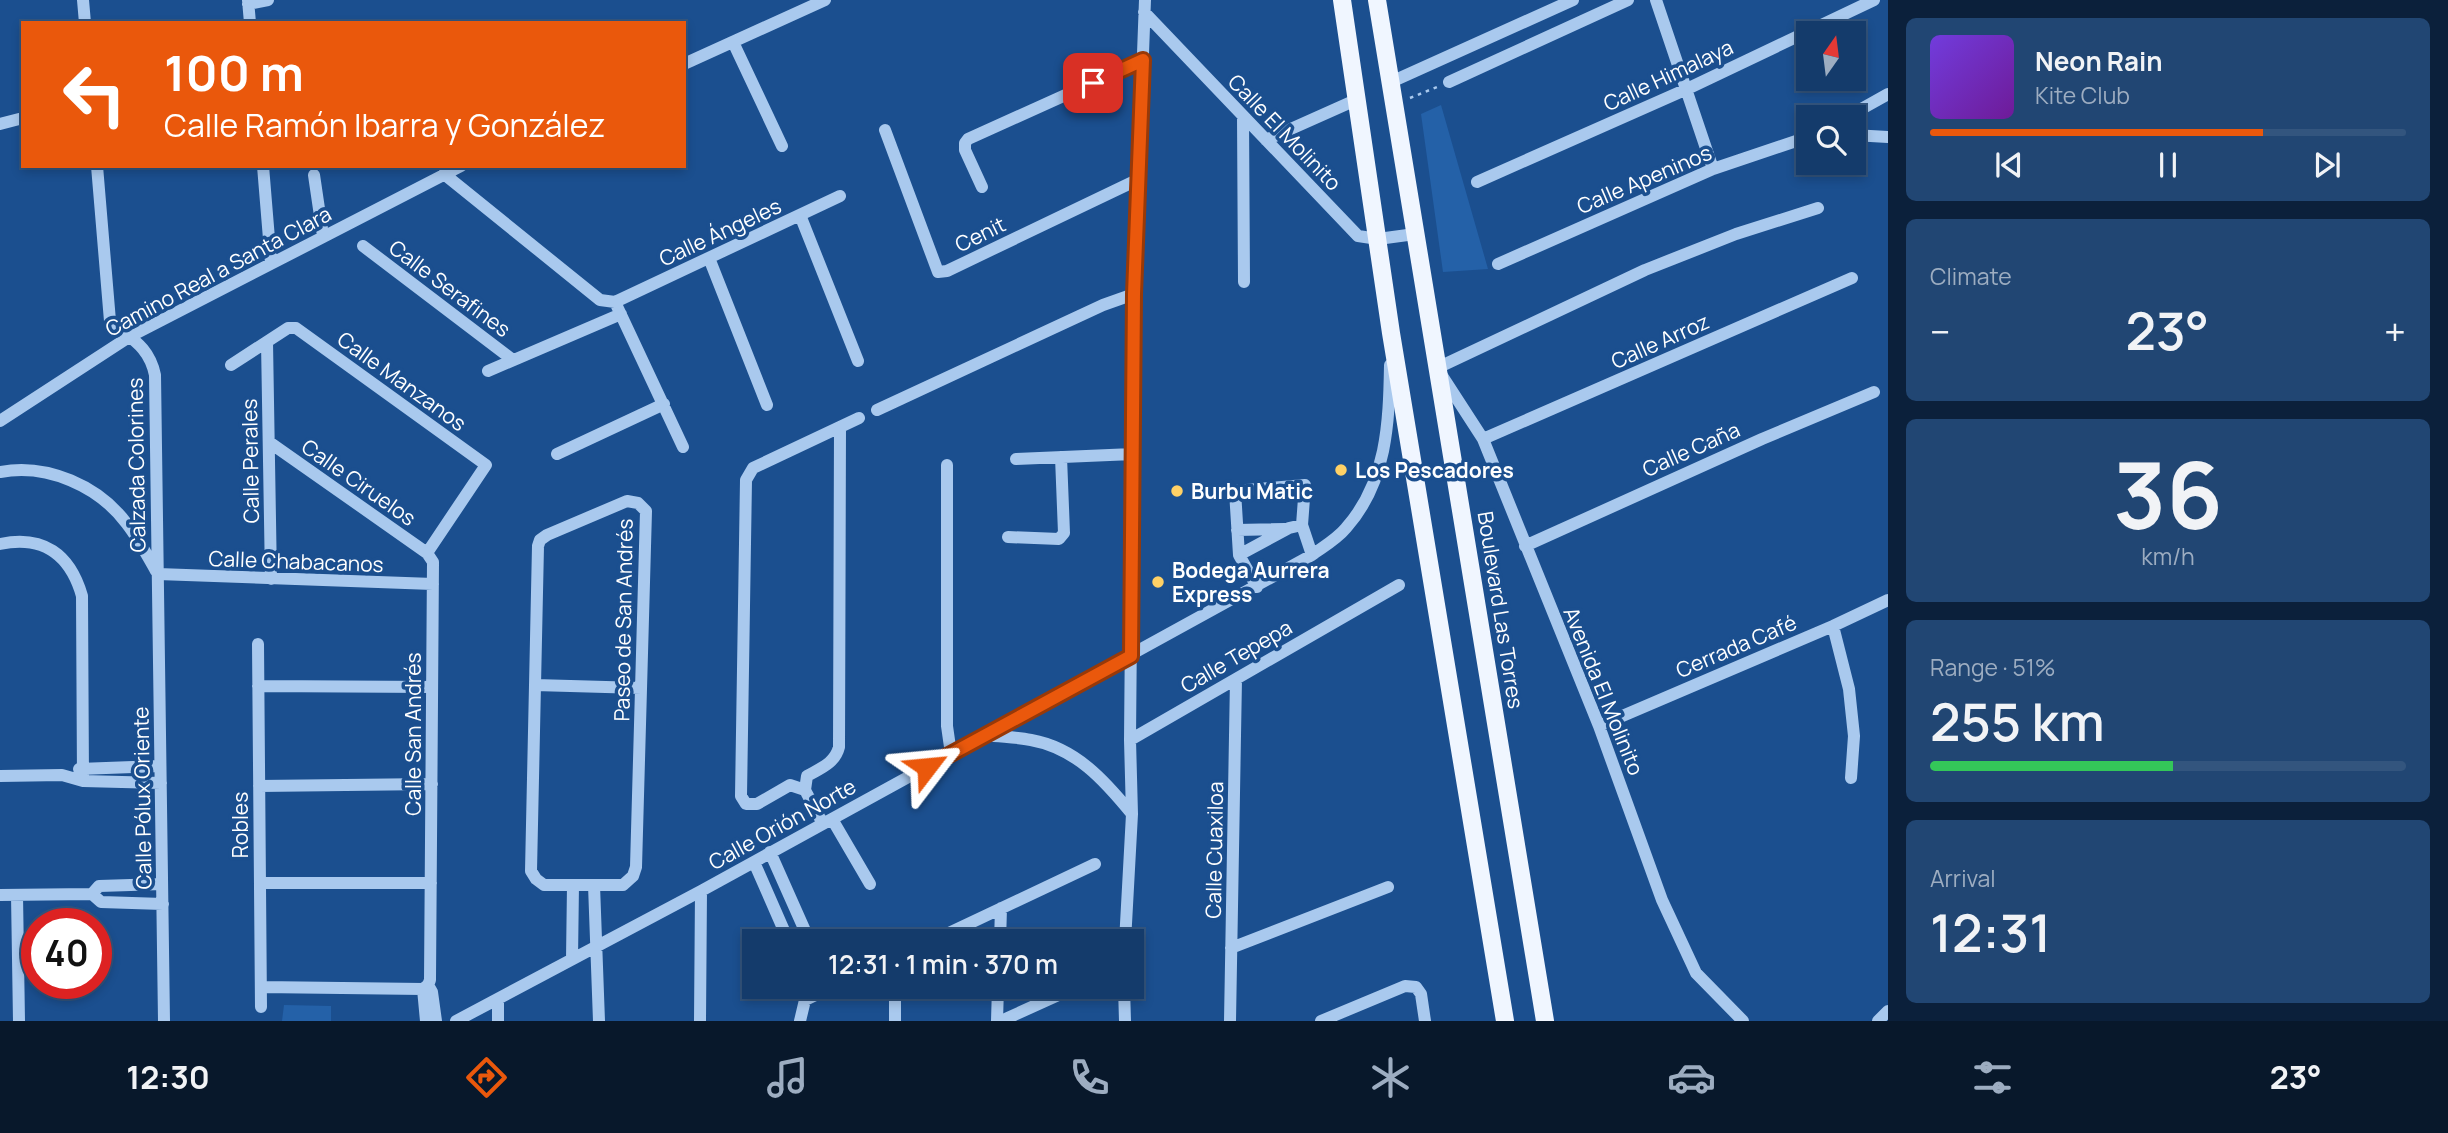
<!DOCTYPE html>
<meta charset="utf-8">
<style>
:root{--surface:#143b6b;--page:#214673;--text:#f1f3f6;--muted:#9dadc1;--line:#33557e;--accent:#ea580c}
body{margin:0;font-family:Manrope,sans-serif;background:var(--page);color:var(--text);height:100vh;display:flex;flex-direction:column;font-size:26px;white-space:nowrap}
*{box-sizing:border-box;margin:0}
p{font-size:23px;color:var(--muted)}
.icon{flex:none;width:38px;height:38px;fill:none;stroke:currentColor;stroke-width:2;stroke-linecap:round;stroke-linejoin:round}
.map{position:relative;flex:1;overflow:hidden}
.panel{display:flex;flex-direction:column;gap:18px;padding:18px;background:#0b203b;width:560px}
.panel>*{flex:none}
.banner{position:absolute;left:21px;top:21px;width:665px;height:147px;border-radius:0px;box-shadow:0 4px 10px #0003,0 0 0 2px var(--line);background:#ea580c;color:#fff;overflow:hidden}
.needle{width:46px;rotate:14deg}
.buttons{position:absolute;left:1796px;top:21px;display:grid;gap:14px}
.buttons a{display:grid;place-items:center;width:70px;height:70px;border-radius:0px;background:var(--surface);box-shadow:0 4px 10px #0003,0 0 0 2px var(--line);font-size:35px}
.speed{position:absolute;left:21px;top:908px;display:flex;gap:14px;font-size:35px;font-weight:700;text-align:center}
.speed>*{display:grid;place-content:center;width:91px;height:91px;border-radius:50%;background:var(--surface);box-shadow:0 4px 10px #0003,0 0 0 2px var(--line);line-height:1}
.speed .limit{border:10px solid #d22;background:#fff;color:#111}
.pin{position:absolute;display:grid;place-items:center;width:60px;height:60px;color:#fff;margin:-30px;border-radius:14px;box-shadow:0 4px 10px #0006}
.me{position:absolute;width:77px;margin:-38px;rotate:61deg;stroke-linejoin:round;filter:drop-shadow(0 0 5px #0008)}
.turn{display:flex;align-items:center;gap:24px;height:147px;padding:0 28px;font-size:32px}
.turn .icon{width:91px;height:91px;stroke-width:2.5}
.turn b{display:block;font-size:49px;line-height:60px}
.big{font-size:52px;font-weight:600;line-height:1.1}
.panel .card{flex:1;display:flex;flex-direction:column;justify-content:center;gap:10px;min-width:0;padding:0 24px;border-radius:10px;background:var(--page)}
.panel .dial{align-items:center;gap:0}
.dial b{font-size:91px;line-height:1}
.song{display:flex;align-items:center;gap:21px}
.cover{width:84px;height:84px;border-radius:10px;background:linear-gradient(135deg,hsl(260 70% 55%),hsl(280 70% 35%))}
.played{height:7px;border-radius:4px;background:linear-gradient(90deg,var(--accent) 70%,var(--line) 70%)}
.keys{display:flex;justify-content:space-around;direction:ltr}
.heat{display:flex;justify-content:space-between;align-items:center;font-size:38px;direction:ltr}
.charge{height:10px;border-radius:5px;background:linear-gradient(90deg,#34c759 51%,var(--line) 0)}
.trip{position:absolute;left:742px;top:929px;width:402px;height:70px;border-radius:0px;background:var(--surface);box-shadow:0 4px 10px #0003,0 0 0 2px var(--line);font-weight:600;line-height:70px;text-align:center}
.tabs{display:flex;height:112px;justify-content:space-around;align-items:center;background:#08182b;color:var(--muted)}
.tabs .icon{width:49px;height:49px}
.tabs .selected{color:var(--accent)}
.tabs b{font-size:32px;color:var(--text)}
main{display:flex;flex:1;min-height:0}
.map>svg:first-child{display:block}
</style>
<main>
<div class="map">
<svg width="1888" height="1021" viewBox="0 0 1888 1021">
<rect width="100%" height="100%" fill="#1b4f8f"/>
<path fill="#2461a8" d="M1441 105 1488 269 1443 272 1421 114Z
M284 1005 331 1006V1021H282Z"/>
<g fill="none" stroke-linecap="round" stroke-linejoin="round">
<path stroke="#a9c9ee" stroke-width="2.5" stroke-dasharray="3.5 5" stroke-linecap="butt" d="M1410 98 1437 87"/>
<path stroke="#a9c9ee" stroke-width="12" d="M83 0 85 23
M248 0 250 23
M1656 0 1713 169
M248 4 268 0
M1144 12 1358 236 1378 239 1415 234
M733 42 782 146
M684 64 825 0
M1391 82 1573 0
M1449 82 1628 0
M1243 117 1244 282
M1847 117 1888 94
M0 124 23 118
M885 130 938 272 947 271 1137 180
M1853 135 1888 137
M1266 140 1358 99
M97 166 110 321C131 339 149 346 155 375L164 1021
M263 166 271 263
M444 174 600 300 615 302 840 196
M314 175 323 236
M1477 182 1687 89 1874 0
M982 187 965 150V143L968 139 1143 60
M800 215 858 361
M363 246 513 360
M709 258 767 405
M1498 264 1713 169 1808 137
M615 302 683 447
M267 342 271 579
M231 365 288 328H296L486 465 427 553
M488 371 621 314
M877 410 1103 305 1134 294
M0 421 129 337 461 166
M1483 439 1852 278
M269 442 427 553 433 562 430 980 428 985 432 992 436 1021
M557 454 664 404
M1016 459 1133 454
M947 465V726L951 754
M0 472C47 463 99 486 127 524 138 538 147 555 156 571
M627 501 638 503 646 511 636 867 633 876 623 885H544L536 879 531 871 538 546 540 540 547 535Z
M1237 530 1285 529
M1008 537 1059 539 1064 533 1061 457
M0 544C43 535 70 554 82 596L83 781
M1525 546 1762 439 1874 392
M1239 555 1289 528 1302 525
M158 574 433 584
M1257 587 1239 555 1235 491 1305 485 1302 525 1312 555
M1833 626 1849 689 1854 736 1851 778
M258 644 261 1007
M535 685 641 688
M258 686 432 687
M1599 726 1833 626 1888 600
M987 735C1001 737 1016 737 1031 740 1076 748 1105 781 1132 814
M1130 740 1399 585
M79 769 160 766
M0 776 62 775 83 781 161 783
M259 786 432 784
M805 790 790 785 757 804H746L741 796 746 480 753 468 859 418
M832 819 870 884
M823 824 805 790 807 776C821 768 835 763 839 747L840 427
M770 852 810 942
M754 862 789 942
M260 883H431
M594 885 599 1021
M92 894 99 886 162 884
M0 895 92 894 101 902 163 904
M17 895 19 1021
M930 942 1095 864
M1000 942 1001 908
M1125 942 1132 814 1130 740 1134 294 1145 0
M1231 948 1388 887
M572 959 573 885
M261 987 423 989 428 985
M1124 987 1125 1021
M423 989 426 1021
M498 999V1021
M456 1021 701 891 1312 555C1323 547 1337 539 1346 528 1387 482 1389 423 1390 365
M700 1021 701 891
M800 1021 805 1000 832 987
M895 1021V987
M997 1021 998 987
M1001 1021 1076 987
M1230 1021 1236 679
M1321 1021 1405 986 1416 987 1421 994 1425 1021
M1743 1021 1696 973 1662 900 1599 726 1483 439 1437 368 1645 270 1736 234 1818 208
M1878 1021 1888 1011"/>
<path stroke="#f0f6ff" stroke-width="18" d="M1342 0 1391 333 1505 1021
M1377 0 1545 1021"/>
</g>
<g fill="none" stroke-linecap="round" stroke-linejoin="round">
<defs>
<path id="route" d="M927 767 1131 656 1134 294 1143 60 1093 83"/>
</defs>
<use href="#route" stroke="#983908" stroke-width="18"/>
<use href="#route" stroke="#ea580c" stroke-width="12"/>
</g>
<g fill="#ffd166" stroke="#1b4f8f" stroke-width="2.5">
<circle cx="1341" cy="470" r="7"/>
<circle cx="1177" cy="491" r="7"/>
<circle cx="1158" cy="582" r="7"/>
</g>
<g text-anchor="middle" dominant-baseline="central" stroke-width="7" stroke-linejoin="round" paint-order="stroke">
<g font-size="21" fill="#fff" stroke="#1b4f8f">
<text transform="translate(1668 75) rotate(-25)">Calle Himalaya</text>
<text transform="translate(1285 132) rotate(46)">Calle El Molinito</text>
<text transform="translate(1644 179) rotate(-23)">Calle Apeninos</text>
<text transform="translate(720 232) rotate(-25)">Calle Ángeles</text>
<text transform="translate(980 234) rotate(-26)">Cenit</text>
<text transform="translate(218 271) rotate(-28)">Camino Real a Santa Clara</text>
<text transform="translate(450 288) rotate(37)">Calle Serafines</text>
<text transform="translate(1660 341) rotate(-24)">Calle Arroz</text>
<text transform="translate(402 381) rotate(36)">Calle Manzanos</text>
<text transform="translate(1691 449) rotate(-24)">Calle Caña</text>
<text transform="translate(250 461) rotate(-91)">Calle Perales</text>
<text transform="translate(136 465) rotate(-91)">Calzada Colorines</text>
<text transform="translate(359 482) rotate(35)">Calle Ciruelos</text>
<text transform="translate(296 561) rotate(2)">Calle Chabacanos</text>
<text transform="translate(1501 610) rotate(81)">Boulevard Las Torres</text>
<text transform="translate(623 620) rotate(-89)">Paseo de San Andrés</text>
<text transform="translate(1736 646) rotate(-23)">Cerrada Café</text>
<text transform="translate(1236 656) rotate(-30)">Calle Tepepa</text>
<text transform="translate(1604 691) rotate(68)">Avenida El Molinito</text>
<text transform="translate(413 734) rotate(-90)">Calle San Andrés</text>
<text transform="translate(142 798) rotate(-91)">Calle Pólux Oriente</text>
<text transform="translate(782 824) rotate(-29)">Calle Orión Norte</text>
<text transform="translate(240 825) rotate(-90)">Robles</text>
<text transform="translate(1214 850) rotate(-89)">Calle Cuaxiloa</text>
</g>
<g font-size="21" font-weight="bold" fill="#fff" stroke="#1b4f8f" text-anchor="start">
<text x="1355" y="470">Los Pescadores</text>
<text x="1191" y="491">Burbu Matic</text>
<text x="1172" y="570">Bodega Aurrera<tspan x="1172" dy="24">Express</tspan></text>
</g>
</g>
</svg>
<div class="buttons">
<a><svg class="needle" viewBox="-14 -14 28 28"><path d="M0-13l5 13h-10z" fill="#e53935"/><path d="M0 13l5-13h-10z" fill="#9dadc1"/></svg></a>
<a><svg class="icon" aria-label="search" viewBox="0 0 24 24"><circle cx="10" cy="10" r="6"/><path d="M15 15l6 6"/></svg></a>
</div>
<div class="speed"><div class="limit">40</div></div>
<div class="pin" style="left:1093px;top:83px;background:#d93025"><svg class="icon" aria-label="arrive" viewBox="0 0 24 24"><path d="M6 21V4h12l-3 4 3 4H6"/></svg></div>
<svg class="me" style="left:927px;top:767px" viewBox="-20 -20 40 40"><path d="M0-17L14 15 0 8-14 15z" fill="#ea580c" stroke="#fff" stroke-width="4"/></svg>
<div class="trip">12:31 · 1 min · 370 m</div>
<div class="banner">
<div class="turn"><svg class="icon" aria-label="left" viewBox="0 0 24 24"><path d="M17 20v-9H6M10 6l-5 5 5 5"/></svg><div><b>100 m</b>Calle Ramón Ibarra y González</div></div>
</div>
</div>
<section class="panel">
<div class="card">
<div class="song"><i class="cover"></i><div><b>Neon Rain</b><p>Kite Club</p></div></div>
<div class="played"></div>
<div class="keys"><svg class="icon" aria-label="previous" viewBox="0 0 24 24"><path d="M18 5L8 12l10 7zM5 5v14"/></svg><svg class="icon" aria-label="pause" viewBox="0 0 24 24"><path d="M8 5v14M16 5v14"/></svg><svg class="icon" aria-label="next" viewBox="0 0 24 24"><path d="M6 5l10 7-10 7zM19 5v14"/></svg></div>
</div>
<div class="card"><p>Climate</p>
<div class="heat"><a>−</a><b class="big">23°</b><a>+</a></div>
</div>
<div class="card dial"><b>36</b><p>km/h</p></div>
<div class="card"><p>Range · 51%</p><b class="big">255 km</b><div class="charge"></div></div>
<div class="card"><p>Arrival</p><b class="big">12:31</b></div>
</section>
</main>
<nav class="tabs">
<b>12:30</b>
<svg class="icon selected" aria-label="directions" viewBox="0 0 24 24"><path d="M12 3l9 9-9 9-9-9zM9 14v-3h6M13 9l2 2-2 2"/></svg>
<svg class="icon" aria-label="music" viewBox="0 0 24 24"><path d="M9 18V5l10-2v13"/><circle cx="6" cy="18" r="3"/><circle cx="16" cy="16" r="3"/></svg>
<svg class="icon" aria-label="phone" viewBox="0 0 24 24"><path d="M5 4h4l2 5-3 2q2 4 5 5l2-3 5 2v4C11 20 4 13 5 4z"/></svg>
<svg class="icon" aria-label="climate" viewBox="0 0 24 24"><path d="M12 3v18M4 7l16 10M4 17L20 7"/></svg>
<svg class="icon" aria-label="car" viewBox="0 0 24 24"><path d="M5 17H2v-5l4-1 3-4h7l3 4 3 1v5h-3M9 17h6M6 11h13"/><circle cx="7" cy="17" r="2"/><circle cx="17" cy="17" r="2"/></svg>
<svg class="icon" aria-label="filters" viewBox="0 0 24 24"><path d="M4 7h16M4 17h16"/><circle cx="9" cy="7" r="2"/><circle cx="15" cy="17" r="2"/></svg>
<b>23°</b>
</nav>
